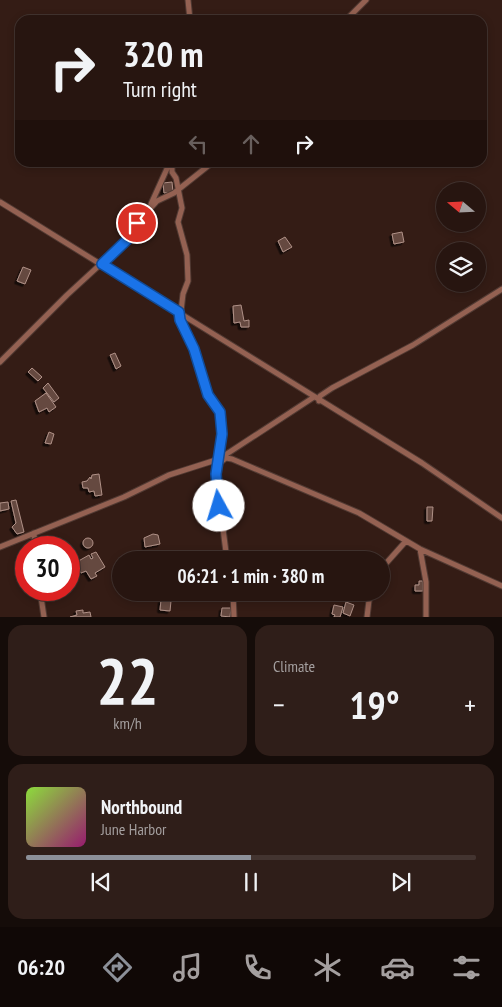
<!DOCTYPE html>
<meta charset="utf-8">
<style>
:root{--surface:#271510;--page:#2f1e19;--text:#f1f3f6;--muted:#a49f9f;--line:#433430;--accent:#8c9099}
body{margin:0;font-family:"PT Sans Narrow",sans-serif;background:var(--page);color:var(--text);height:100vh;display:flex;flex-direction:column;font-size:19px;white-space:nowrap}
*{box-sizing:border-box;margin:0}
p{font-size:16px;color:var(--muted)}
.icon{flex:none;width:28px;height:28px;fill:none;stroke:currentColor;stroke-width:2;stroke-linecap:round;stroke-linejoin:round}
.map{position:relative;height:617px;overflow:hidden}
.side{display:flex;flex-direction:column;gap:8px;padding:8px;background:#150c09;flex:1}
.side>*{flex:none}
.hud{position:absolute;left:15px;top:15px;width:472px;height:152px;border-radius:15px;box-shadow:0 2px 8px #0003,0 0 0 1px var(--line);background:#271510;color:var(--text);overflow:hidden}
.needle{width:32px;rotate:289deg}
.controls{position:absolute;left:436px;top:182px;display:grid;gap:10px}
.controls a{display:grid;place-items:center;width:50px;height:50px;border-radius:50%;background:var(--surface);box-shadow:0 2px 8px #0003,0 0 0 1px var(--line);font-size:25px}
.speed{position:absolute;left:15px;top:536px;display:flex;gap:10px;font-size:25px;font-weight:700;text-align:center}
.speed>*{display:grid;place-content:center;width:65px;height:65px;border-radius:50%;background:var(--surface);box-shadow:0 2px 8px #0003,0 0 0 1px var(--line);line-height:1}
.speed .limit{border:8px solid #d22;background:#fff;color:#111}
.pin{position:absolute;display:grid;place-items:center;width:42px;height:42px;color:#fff;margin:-21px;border:2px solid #fff;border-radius:50%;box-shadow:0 1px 5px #0007}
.me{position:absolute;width:55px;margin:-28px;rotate:354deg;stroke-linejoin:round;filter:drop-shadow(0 0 4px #0008)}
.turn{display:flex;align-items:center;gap:18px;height:105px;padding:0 25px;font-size:22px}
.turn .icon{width:65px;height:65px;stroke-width:2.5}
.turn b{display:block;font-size:35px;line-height:42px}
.lanes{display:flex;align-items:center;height:48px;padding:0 25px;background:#0003;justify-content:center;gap:25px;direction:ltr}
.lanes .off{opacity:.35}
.big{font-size:38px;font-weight:600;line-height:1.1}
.side .tile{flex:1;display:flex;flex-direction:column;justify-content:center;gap:8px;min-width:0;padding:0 18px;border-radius:15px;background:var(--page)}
.side .dial{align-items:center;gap:0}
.dial b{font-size:65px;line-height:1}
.song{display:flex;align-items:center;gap:15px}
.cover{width:60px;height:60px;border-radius:8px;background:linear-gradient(135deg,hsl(90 70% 55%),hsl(320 70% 35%))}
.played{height:5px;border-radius:2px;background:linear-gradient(90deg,var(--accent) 50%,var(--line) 50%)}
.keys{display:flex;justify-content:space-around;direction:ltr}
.heat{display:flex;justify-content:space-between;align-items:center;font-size:28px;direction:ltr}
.side .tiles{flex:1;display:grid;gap:8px;grid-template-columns:1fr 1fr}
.tile:last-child{grid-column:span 2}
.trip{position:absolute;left:112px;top:551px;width:278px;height:50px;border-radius:25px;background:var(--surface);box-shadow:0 2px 8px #0003,0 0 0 1px var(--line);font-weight:600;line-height:50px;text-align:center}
.dock{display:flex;height:80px;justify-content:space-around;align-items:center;background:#100806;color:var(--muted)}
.dock .icon{width:35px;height:35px}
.dock .current{color:var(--accent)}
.dock b{font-size:22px;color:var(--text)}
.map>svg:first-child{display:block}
</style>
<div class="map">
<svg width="502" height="617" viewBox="0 0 502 617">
<defs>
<filter id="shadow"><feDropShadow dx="-2.5" dy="2.5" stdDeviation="0" flood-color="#0009"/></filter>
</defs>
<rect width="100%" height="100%" fill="#341c15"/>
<path fill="#654941" stroke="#b09187" filter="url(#shadow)" d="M172 182 173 192 164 193 163 183Z
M402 232 404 242 394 244 392 234Z
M285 237 292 247 283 252 278 241Z
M23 267 31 270 25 284 17 281Z
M241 305 244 321 249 320V327H241L240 322 234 323 233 306Z
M115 353 121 366 116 369 110 355Z
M32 368 42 377 38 381 28 372Z
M48 383 59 398 54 402 43 388Z
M46 393 56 407 49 412 47 408 39 412 35 401Z
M49 432 54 434 51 444 45 443Z
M99 474 102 495 95 496 94 491 89 492 88 488H83L82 482 87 481 90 477 91 479 92 475Z
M16 500 24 532 17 534 12 527 16 523 11 501Z
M8 502 9 509 0 511V503Z
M427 507H433L432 521H427Z
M153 534 158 535 160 544 145 547 144 538Z
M83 543a5 5 0 1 1 10 0a5 5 0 1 1-10 0Z
M96 552 105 567 95 573 97 576 91 579 86 571 81 573 75 563 89 555 91 559 93 558 91 554Z
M419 581H423V591H415V585H419Z
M161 600 171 601 170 611 160 610Z
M346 602 354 605 350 616 343 613Z
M334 605 343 607 340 617H334L335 615 332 614Z
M222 608H231L230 617 221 616Z
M83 610V613L90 612 91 617H70L77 615 76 611Z"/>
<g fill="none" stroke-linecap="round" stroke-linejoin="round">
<defs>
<path id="street" d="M188 0 190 20
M346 20 366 0
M172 162V172L176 178 182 208 178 222 187 255 188 281 183 294 180 320 194 349 208 395 220 412 222 425 216 474 227 560
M0 202 422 463 502 518
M151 204 170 162
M0 362 67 295 129 238 137 223 157 201 174 193 213 162
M319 401 320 396 332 388 413 345 502 289
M222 461 226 458 232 459 359 513 420 549 502 586
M34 533 35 548
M0 547 124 497 169 475 219 459 314 397
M420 549 426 582V617
M381 569 406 541
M40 590 44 617
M233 592 234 617
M367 617 370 592"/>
</defs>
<use href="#street" stroke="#513a33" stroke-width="7"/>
<use href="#street" stroke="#946152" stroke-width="5"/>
</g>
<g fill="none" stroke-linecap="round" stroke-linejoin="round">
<defs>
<path id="route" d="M137 223 129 238 102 264 179 312 180 320 194 349 208 395 220 412 222 434 216 474 219 506"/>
</defs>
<use href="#route" stroke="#114b97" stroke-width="12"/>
<use href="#route" stroke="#1a73e8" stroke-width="9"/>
</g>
</svg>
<div class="controls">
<a><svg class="needle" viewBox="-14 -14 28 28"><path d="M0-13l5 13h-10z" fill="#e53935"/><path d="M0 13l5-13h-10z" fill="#a49f9f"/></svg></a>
<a><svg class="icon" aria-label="layers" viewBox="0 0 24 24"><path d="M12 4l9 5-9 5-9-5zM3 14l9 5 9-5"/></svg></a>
</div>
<div class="speed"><div class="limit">30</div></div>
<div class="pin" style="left:137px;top:223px;background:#d93025"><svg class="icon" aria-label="arrive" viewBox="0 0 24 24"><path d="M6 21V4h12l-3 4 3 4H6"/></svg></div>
<svg class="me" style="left:219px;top:506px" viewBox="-20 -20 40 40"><circle r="19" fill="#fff"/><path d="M0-13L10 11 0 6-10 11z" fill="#1a73e8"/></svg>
<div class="trip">06:21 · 1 min · 380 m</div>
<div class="hud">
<div class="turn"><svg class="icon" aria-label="right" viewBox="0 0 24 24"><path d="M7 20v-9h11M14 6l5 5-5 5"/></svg><div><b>320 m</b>Turn right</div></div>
<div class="lanes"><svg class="icon off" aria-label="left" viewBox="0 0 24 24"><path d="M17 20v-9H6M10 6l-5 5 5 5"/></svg><svg class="icon off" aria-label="ahead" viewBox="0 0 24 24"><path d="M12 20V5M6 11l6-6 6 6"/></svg><svg class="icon" aria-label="right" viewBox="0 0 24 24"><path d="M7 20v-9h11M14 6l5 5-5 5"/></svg></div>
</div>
</div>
<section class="side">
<div class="tiles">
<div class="tile dial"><b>22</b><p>km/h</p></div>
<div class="tile"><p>Climate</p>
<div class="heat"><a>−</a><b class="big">19°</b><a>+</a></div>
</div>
<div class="tile">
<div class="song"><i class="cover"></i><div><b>Northbound</b><p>June Harbor</p></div></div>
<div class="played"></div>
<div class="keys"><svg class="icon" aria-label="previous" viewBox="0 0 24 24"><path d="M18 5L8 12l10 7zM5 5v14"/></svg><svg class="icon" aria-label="pause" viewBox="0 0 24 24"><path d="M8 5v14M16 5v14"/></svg><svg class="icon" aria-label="next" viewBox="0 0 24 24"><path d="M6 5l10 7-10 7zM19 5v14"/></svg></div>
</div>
</div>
</section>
<nav class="dock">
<b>06:20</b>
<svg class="icon current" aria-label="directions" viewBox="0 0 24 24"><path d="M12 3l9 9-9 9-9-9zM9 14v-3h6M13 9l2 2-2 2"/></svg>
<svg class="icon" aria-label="music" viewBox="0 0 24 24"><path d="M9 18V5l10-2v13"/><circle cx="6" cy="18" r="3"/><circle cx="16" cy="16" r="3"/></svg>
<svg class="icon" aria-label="phone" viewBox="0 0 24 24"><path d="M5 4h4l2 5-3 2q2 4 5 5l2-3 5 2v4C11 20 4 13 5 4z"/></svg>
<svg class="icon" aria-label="climate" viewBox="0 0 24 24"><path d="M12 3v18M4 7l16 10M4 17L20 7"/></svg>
<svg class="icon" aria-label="car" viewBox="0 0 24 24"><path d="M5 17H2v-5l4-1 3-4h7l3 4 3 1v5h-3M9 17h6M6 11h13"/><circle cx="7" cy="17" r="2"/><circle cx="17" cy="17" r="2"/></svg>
<svg class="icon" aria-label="filters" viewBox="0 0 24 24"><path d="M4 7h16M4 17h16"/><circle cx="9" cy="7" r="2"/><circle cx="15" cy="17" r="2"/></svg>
</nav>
